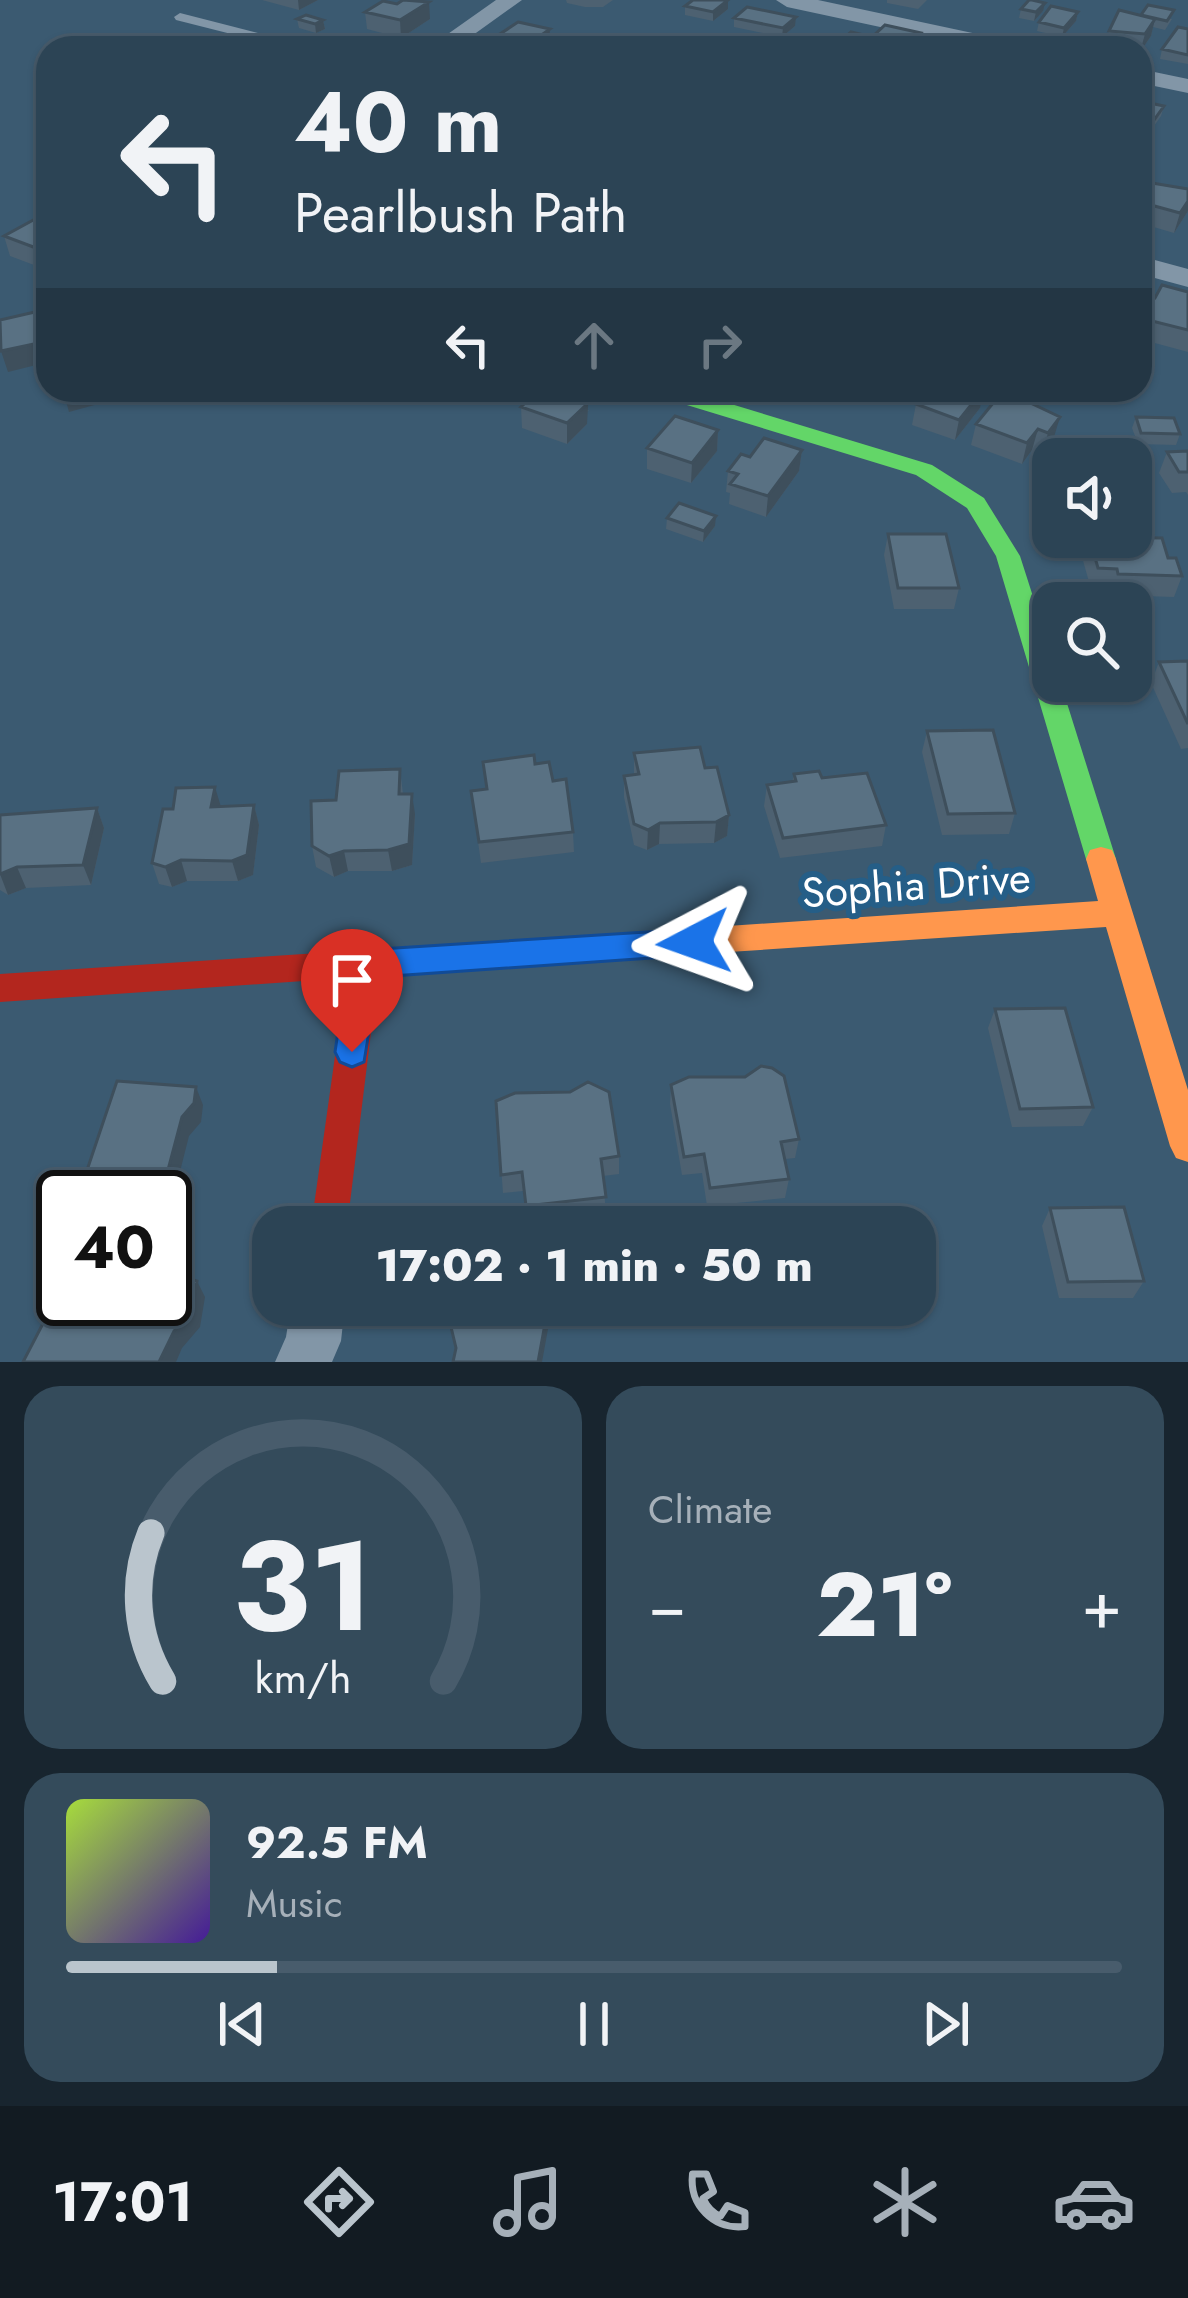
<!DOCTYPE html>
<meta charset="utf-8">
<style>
:root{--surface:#2c4455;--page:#344b5b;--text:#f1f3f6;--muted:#a6b0b9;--line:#485c6c;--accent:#bac5cd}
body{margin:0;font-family:Jost,sans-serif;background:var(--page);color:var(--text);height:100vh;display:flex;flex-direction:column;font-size:45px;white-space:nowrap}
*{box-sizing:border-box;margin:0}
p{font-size:39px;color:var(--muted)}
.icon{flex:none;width:66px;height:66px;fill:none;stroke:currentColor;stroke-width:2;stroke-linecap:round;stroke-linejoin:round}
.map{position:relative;height:1362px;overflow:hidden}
.panel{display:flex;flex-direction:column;gap:24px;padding:24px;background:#18252f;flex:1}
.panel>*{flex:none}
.top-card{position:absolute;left:36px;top:36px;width:1116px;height:366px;border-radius:36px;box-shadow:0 3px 9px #0004,0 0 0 3px var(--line);background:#2c4455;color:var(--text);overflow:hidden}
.buttons{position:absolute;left:1032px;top:438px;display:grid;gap:24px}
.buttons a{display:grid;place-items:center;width:120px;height:120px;border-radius:24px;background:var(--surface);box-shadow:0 3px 9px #0004,0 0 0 3px var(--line);font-size:60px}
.speed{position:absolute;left:36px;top:1170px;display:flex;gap:24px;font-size:60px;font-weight:700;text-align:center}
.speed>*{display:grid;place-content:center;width:156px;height:156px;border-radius:50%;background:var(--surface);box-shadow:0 3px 9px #0004,0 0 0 3px var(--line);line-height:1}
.speed .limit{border:6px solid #111;border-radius:18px;background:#fff;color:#111}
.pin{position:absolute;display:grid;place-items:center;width:102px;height:102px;color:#fff;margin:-123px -51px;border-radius:50% 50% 50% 0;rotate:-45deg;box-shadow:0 0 12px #0007}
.pin .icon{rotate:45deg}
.me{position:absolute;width:132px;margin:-66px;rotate:266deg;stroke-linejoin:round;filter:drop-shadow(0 0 9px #0008)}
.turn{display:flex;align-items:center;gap:42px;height:252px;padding:0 60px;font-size:54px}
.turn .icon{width:156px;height:156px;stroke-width:2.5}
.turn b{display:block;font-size:84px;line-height:102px}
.lanes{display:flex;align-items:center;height:114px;padding:0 60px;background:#0003;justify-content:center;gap:60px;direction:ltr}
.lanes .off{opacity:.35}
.big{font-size:90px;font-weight:800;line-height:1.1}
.panel .widget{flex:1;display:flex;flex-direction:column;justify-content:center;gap:18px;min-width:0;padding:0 42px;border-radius:36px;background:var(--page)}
.panel .dial{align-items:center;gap:0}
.dial svg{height:312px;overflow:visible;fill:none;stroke:var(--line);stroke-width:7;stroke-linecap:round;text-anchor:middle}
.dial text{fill:var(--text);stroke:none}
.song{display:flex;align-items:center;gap:36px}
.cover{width:144px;height:144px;border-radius:18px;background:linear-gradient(135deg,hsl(80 70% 55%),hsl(260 70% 35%))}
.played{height:12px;border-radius:6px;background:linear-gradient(90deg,var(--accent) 20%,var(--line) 20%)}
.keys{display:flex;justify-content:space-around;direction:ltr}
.heat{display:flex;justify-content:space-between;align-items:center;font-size:66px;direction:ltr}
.panel .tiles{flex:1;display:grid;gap:24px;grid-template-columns:1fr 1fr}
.widget:last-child{grid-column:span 2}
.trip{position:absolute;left:252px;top:1206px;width:684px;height:120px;border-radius:36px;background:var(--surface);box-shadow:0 3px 9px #0004,0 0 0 3px var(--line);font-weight:800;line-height:120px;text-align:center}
.tab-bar{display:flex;height:192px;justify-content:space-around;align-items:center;background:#121b22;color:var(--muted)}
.tab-bar .icon{width:84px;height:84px}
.tab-bar .selected{color:var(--accent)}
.tab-bar b{font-size:54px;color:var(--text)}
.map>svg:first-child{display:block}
</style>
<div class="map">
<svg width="1188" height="1362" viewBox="0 0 1188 1362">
<rect width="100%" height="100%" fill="#3b5a71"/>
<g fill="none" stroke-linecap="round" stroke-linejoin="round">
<path fill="#8296a7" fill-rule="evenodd" d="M180 13 305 45 307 48H286L176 20 174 17Z"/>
<path fill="#8296a7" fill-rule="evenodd" d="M496 0H522L455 48H428Z
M776 0H818L1010 41 1022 48H978L787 7Z
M1140 69 1188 79V93L1140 83Z
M1140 256 1188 269V287L1140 274Z
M291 1305H345L341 1341 332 1362H275L286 1337Z"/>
<path fill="#63d668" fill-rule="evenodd" d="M651 390H685L932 465 984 498 1020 556 1053 659V681H1060L1116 859 1112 868 1101 871 1090 868 1086 859 996 556 967 508 916 475 654 395Z"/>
<path fill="#ff974d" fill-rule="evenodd" d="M1101 847 1112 850 1116 859 1188 1090V1162L1176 1158 1170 1146 1106 927 698 954 687 950 682 941 687 932 698 928 1098 901 1086 859 1090 850Z"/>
<path fill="#b3261e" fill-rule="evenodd" d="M698 928 709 932 714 941 709 950 698 954 378 976 347 1227H311L346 978 0 1002V974Z"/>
</g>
<path fill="#4d6171" d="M262 0H318L299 10Z
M566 0H613L603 7H585L567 3Z
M728 0V9L713 21 685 15V6Z
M887 0H927L918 9 887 3Z
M397 4 430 19 401 38 367 29 365 12Z
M1021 9 1043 11 1034 21 1019 18Z
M1078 12 1076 21 1062 37 1037 31 1039 22Z
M1141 15 1172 19 1165 30 1153 27 1151 36 1140 52V48H1105L1109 31Z
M734 18 795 26 782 37 734 27Z
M297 19 323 20 325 29 316 33 299 28Z
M1188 29V64L1160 59 1162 49Z
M872 37 920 41 921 48H937H839L840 42Z
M1140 101 1164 106 1161 116 1152 129 1140 127Z
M1140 181 1188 189V211L1174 233 1140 223Z
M48 212 42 268 10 256 4 236Z
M1188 292V352L1140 339 1143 324 1140 323V319L1145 302 1155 298Z
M998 397 1054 437 1042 453 1032 450 1022 464 971 445 976 424Z
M916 404 980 408 955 440 912 425Z
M521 407 589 410 587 412V424L567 444 522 428Z
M1136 417 1180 434 1176 445 1138 444 1132 428Z
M718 430 717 451 691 483 647 469V448Z
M802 450 799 471 766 517 729 504 730 493 726 492 728 471 750 457Z
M1188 451V495L1186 492 1172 493 1159 473 1167 452Z
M667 518 715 526 703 542 666 529Z
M888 534 959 588 954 609H894L884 555Z
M1089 537 1168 558 1182 576 1174 597 1111 595 1110 590 1091 589 1082 557Z
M1188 661V748L1181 749 1151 683 1159 662Z
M927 731 1015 813 1009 834 942 835 922 752Z
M634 753 705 768 729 815 727 836 714 843 659 844 647 850 634 845 624 797V776L634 775Z
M483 762 535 764 553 781 573 832 574 852 481 863 471 791 486 789Z
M400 769 403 794 415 814 412 865 392 871H348L334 877 316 867 312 846 336 800Z
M794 774 822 778 886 825 882 846 780 858 764 806 767 785 792 782Z
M254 805 259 825 253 875 238 881H187L172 887 159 884 152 863 220 806Z
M97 808 104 828 91 885 26 888 8 895 0 890V815Z
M995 1009 1093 1107 1083 1126 1012 1127 988 1028Z
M671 1085 799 1139 795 1158 785 1159 789 1179 785 1198 707 1206 702 1173 682 1175 670 1104Z
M496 1101 619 1156V1174L603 1176 606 1215 527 1223 523 1191 503 1193Z
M1050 1208 1144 1281 1133 1298H1059L1042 1226Z"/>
<path fill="#3e4f5c" d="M298 0H318L299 10Z
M728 0V9L713 21V12Z
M429 2 430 19 401 38 400 20Z
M1045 3 1043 11 1034 21 1036 12Z
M1078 12 1076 21 1062 37 1064 28Z
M796 17 795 26 782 37 783 28Z
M1155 19 1151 36 1140 52 1145 34Z
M323 20 325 29 316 33 315 24Z
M550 29 549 48H523Z
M881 39 880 48H862Z
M1188 201V211L1174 233 1180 213Z
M48 241V264L42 268 36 248Z
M48 341V362L8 372 1 351Z
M589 390 587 424 567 444V423L578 400Z
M983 390 980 408 955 440 959 420Z
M95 394 98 404 69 412 66 401Z
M1060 417 1054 437 1042 453 1048 433Z
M1038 429 1032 450 1022 464 1027 443Z
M718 430 717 451 691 483 692 463Z
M802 450 799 471 766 517 768 496Z
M716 516 715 526 703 542 704 531Z
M215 787 221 807H211Z
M412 794 415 814 412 865 392 871 388 850Z
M254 805 259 825 253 875 238 881 232 861Z
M97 808 104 828 91 885 83 865Z
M729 815 727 836 714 843 716 822Z
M660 823 659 844 647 850 648 830Z
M344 851 348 871 334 877 329 856Z
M181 860 187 881 172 887 165 867Z
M17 867 26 888 8 895 0 874Z
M196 1087 203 1105 201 1122 189 1136 172 1203 175 1218 166 1233 164 1185 182 1117Z
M197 1281 205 1297 200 1327 182 1348 176 1362H159Z
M547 1313 548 1329 542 1362H538Z"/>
<path fill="#597183" stroke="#3e4f5c" stroke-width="3" d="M403 0 429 2 400 20 365 12 383 1 397 4Z
M693 0H728L713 12 685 6Z
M1029 0H1032L1045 3 1036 12 1021 9Z
M1148 5 1174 10 1167 21 1141 15Z
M1051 6 1078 12 1064 28 1039 22Z
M747 7 796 17 783 28 734 18Z
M1119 10 1155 19 1145 34 1109 31Z
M306 15 323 20 315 24 297 19Z
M518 22 550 29 523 48H500L485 44Z
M885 25 921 33 915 40 922 41 916 47 881 39 862 47 840 42 851 32 872 37Z
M1178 27 1188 29V55L1162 49Z
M1140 101 1164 106 1154 120 1140 116Z
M1140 181 1188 189V201L1180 213 1140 202Z
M48 212V241L36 248 4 236Z
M1162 285 1188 292V330L1144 319 1152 304 1145 302 1149 296 1155 298Z
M48 309V341L1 351 0 320Z
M68 390H93L95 394 66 401 62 392Z
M539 390H589L578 400 587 404 567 423 521 407Z
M928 390H983L959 420 916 404Z
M1016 396 1060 417 1048 433 1038 429 1027 443 976 424 998 397 1011 401Z
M675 416 718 430 692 463 647 448Z
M1136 417 1174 418 1180 434 1141 433Z
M764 438 802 450 768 496 730 484 738 474 728 471 741 454 750 457Z
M1188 451V472H1179L1167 452Z
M679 503 716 516 704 531 667 518Z
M888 534H946L959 588H898Z
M1089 537 1162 538 1168 558H1176L1182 576 1118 574 1117 569 1098 568Z
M1188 661V724L1159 662Z
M993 730 1015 813 948 814 927 731Z
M700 747 705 768 717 767 729 815 716 822 660 823 648 830 634 824 624 776 639 774 634 753Z
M534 755 535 764 549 762 553 781 566 779 573 832 479 842 471 791 487 789 483 762Z
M400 769 399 794H412L409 844 388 850 344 851 329 856 312 846 311 801 336 800 339 771Z
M819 771 822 778 867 773 886 825 783 838 767 785 796 781 794 774Z
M215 787 211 807 254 805 247 855 232 861 181 860 165 867 152 863 163 809H173L176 788Z
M97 808 83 865 17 867 0 874V815Z
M1065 1008 1093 1107 1020 1109 995 1009Z
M761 1066 772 1068 784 1076 799 1139 781 1142 789 1179 710 1188 704 1154 684 1157 671 1085 689 1077H745Z
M117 1081 196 1087 194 1103 182 1117 164 1185 167 1201 165 1203V1197H78Z
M588 1082 609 1092 619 1156 601 1159 606 1197 526 1206 522 1172 501 1175 496 1101 515 1093 570 1092Z
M1124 1207 1144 1281 1068 1282 1050 1208Z
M165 1271 197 1281 192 1311 174 1331 159 1362H23L63 1285V1299H165Z
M462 1305H501L547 1313 538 1362H453L456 1348 451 1327Z"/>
<path fill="#1a73e8" stroke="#114b97" stroke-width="3" d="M694 929 705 933 710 942 705 951 694 955 378 977 364 1062 352 1067 340 1062 335 1052 348 964 352 954 364 950Z"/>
<g text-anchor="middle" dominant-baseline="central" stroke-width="12" stroke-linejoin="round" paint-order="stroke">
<g font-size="42" fill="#fff" stroke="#255e87">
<text transform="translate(916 885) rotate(-4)">Sophia Drive</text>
</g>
</g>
</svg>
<div class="buttons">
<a><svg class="icon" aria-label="sound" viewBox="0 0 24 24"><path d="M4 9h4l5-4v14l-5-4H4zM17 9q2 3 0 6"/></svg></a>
<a><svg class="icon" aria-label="search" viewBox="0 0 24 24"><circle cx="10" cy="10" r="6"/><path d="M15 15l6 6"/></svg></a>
</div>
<div class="speed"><div class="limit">40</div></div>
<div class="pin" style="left:352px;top:1052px;background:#d93025"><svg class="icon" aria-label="arrive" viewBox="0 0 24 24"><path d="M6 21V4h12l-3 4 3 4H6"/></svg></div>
<svg class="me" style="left:694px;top:942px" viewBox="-20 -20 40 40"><path d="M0-17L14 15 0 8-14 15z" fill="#1a73e8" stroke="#fff" stroke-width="4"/></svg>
<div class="trip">17:02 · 1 min · 50 m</div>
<div class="top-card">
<div class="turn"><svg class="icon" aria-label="left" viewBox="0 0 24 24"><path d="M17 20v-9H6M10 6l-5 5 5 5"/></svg><div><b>40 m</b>Pearlbush Path</div></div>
<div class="lanes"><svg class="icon" aria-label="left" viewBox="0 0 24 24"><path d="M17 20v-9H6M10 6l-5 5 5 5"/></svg><svg class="icon off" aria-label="ahead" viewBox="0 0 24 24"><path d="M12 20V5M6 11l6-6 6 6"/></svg><svg class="icon off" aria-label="right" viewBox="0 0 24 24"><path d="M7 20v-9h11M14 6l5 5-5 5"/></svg></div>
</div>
</div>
<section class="panel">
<div class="tiles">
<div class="widget dial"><svg viewBox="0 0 100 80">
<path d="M14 69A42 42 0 1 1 86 69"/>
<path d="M14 69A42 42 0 0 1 11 31" stroke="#bac5cd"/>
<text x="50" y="56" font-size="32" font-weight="700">31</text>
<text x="50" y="72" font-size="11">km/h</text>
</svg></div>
<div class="widget"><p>Climate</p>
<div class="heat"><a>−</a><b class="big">21°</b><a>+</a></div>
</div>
<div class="widget">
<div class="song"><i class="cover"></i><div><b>92.5 FM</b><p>Music</p></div></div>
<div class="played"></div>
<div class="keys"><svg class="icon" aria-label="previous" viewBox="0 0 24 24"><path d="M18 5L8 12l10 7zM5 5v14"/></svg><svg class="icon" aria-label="pause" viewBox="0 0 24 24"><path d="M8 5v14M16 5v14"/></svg><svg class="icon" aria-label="next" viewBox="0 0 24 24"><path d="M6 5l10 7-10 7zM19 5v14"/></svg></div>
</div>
</div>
</section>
<nav class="tab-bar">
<b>17:01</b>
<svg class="icon selected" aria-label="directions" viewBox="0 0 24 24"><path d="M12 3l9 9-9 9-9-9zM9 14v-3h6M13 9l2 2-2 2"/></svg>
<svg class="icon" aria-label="music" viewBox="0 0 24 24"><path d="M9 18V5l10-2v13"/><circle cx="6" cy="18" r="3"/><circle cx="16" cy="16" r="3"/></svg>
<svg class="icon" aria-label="phone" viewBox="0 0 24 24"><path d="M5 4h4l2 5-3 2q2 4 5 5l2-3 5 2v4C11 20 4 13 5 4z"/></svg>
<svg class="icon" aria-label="climate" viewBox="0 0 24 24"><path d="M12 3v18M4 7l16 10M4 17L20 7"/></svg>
<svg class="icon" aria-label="car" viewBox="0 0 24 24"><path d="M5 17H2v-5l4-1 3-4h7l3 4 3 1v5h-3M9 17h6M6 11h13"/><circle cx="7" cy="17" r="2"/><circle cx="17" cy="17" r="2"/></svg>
</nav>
